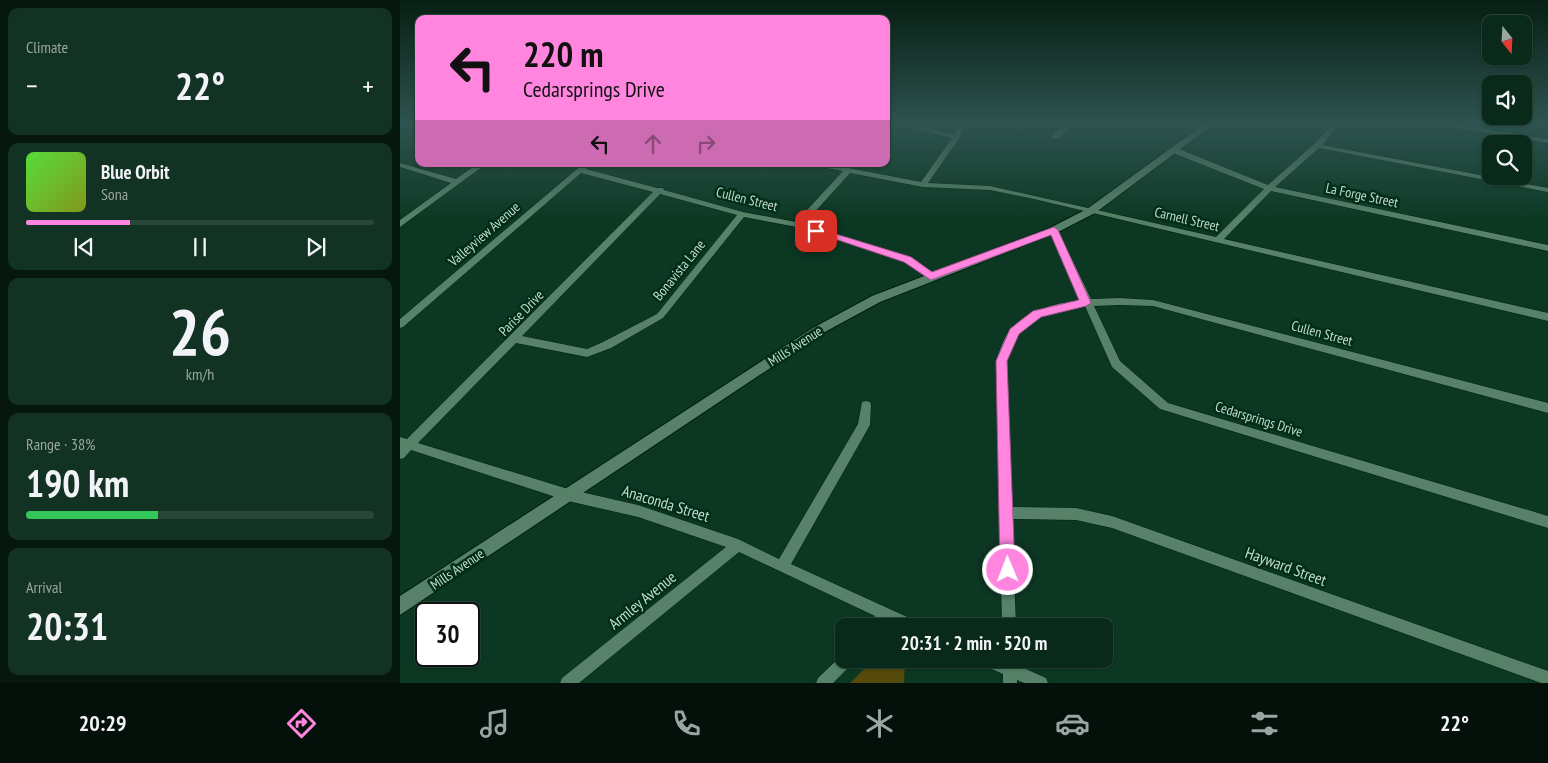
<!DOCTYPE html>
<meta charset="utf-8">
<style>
:root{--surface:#092a1a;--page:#123223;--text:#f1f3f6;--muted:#99a7a2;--line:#294639;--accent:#ff85df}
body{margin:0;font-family:"PT Sans Narrow",sans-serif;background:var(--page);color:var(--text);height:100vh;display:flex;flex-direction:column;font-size:19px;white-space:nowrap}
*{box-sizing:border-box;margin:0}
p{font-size:16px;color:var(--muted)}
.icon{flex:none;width:28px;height:28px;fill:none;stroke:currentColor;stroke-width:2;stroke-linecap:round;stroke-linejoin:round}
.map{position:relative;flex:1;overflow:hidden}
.side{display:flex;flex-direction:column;gap:8px;padding:8px;background:#05170e;width:400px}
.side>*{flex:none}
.hud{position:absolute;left:15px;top:15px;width:475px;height:152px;border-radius:10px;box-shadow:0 1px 4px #0004,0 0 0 1px var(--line);background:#ff85df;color:#111;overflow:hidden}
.needle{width:32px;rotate:162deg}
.tools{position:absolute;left:1082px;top:15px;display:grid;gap:10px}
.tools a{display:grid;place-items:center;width:50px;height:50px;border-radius:10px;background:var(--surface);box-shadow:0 1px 4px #0004,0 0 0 1px var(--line);font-size:25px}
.speed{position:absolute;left:15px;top:602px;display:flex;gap:10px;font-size:25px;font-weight:700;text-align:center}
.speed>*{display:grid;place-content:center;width:65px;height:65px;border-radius:50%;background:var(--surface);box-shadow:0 1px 4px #0004,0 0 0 1px var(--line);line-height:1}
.speed .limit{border:2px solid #111;border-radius:8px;background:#fff;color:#111}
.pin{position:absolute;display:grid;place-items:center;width:42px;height:42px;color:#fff;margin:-21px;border-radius:10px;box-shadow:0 2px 8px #0006}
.me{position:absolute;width:55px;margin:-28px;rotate:359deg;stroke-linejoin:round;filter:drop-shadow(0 0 4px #0008)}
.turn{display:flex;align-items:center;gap:18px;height:105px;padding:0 25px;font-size:22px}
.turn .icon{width:65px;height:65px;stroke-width:2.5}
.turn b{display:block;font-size:35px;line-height:42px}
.lanes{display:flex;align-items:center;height:48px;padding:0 25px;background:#0003;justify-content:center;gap:25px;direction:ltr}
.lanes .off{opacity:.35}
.big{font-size:38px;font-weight:700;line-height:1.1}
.side .tile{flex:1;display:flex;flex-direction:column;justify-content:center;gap:8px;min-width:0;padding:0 18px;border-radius:10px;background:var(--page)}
.side .dial{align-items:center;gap:0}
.dial b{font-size:65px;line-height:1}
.song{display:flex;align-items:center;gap:15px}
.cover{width:60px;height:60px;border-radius:8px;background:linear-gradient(135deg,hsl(110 70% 55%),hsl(70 70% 35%))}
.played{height:5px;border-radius:2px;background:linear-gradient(90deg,var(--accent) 30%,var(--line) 30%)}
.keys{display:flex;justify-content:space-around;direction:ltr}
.heat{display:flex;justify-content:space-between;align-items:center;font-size:28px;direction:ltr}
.charge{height:8px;border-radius:4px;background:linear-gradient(90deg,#34c759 38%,var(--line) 0)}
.trip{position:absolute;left:435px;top:618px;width:278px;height:50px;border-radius:10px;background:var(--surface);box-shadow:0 1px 4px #0004,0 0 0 1px var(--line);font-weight:700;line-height:50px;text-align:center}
.dock{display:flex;height:80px;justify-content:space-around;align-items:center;background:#04110a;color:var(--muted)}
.dock .icon{width:35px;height:35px}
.dock .active{color:var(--accent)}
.dock b{font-size:22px;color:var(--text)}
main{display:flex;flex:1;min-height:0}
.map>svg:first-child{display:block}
</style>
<main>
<section class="side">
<div class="tile"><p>Climate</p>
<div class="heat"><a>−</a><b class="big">22°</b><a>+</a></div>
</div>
<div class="tile">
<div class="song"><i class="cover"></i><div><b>Blue Orbit</b><p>Sona</p></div></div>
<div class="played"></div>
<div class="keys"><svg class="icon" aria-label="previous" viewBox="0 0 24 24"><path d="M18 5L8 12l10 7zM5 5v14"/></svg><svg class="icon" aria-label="pause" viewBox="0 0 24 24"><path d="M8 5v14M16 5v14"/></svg><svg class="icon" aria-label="next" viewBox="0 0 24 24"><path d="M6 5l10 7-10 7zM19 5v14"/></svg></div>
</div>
<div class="tile dial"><b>26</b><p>km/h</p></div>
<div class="tile"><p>Range · 38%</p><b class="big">190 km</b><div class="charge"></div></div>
<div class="tile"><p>Arrival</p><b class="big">20:31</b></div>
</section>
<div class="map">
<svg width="1148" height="683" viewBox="0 0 1148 683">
<rect width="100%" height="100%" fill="#0c3823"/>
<path fill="#55490b" d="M474 659H505L504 683H450Z"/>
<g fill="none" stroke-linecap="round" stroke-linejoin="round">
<defs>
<path id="minor" d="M495 124H509L554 134 558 124H565L560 137 528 183 590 186 816 237 864 189 773 153V149H779L868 185 914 144 933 124H940L922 145 1148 188V192L919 148 875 187 1148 245V251L871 191 824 239 1148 313V321L634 199 590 190 523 187 450 173 404 224 511 257 534 275 536 277 534 279H528L505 261 397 227 344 217 263 318 211 348 187 357 116 343 18 443 168 489 238 505 338 539 379 559 458 424 462 402 466 401 470 402 471 405 470 425 391 564 516 621 518 626H496L487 622 484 626H469L475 616 339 552 179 683H160L162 678 326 547 238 517 168 501 11 450 4 458 0 459V437L7 439 253 192 181 173 3 327 0 328V319L183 164H191L186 169 257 188H263L264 190 343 212 396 222 443 171 415 166 414 164H428L521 182 552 138ZM260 194 337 215 257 314 203 342 187 349 122 336Z
M665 124H673L658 139H652V135Z
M1032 124H1051L1148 139V143Z
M0 163 56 179 77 164H86L0 227V220L51 183 0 167Z
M654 227 658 230 691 299 719 298 753 300 1148 403V413L753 306 719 305 694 306 720 361 768 403 1148 516V528L760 409 712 367 685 306C650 310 612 323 606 361 604 374 608 401 608 415 609 446 610 477 612 507L676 508 712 516 1148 671V683H1141L712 528 676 520 612 519 616 626H602L596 361C600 351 603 338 611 329 628 309 657 303 682 300L650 230Z
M444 653V659H454L452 664 433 683H416L418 678Z
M578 659H617V665L646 678 648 683H624L617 680V683H603V674L580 664Z"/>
<path id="tertiary" d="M804 124H814L695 213 658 232 480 302 421 334 0 615V596L413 328 472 296 650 228 687 209Z"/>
</defs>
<use href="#minor" stroke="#001e0e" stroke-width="1"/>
<use href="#tertiary" stroke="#001e0e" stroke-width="2"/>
<use href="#minor" fill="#578269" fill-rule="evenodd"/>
<use href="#tertiary" fill="#578269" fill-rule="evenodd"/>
</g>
<linearGradient id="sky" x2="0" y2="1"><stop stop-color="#071f13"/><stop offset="0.56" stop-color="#2e5350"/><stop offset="1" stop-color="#2e5350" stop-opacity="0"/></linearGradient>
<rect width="1148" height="220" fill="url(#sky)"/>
<path fill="#ff85df" stroke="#a65691" d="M654 227 658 230 691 303 686 306 641 317 619 334 607 361 615 570 613 575 608 577 602 575 600 570 596 361 610 329 633 311 679 300 651 235 531 280 504 262 411 231 416 228 511 257 532 272Z"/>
<g text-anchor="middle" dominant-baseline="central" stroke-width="5" stroke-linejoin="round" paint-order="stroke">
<g font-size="14" fill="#c5dbcd" stroke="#002e19">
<text transform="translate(962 195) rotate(12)">La Forge Street</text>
<text transform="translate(347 199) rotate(14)">Cullen Street</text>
<text transform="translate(787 219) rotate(13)">Carnell Street</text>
<text transform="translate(84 234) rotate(-41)">Valleyview Avenue</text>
<text transform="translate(279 270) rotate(-51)">Bonavista Lane</text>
<text transform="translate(121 313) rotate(-46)">Parise Drive</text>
<text transform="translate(922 333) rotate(15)">Cullen Street</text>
<text transform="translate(395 346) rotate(-33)">Mills Avenue</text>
<text transform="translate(859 419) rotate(17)">Cedarsprings Drive</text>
<text transform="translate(57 569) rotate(-34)">Mills Avenue</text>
</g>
<g font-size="16" fill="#c5dbcd" stroke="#002e19">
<text transform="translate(266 503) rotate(17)">Anaconda Street</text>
<text transform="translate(886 566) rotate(20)">Hayward Street</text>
<text transform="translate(242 600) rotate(-39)">Armley Avenue</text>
</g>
</g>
</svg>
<div class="tools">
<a><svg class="needle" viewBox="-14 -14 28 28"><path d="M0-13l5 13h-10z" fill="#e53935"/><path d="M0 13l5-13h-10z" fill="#99a7a2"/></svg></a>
<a><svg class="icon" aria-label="sound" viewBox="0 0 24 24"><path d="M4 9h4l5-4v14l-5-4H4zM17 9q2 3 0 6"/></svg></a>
<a><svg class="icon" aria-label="search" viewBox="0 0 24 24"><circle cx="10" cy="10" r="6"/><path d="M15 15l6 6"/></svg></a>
</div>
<div class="speed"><div class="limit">30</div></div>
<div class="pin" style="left:416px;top:231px;background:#d93025"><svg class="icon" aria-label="arrive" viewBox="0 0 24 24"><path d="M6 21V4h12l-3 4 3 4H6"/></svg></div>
<svg class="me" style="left:608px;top:570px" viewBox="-20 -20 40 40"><circle r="17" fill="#ff85df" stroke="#fff" stroke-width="3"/><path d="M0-11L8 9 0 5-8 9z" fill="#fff"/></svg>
<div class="trip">20:31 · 2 min · 520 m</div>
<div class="hud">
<div class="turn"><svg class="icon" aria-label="left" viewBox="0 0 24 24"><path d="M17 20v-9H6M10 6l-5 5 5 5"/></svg><div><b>220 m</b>Cedarsprings Drive</div></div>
<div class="lanes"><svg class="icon" aria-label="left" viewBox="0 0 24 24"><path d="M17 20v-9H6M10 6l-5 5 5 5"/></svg><svg class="icon off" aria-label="ahead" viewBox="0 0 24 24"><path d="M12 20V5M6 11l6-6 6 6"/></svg><svg class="icon off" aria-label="right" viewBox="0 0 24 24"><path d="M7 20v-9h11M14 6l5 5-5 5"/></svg></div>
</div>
</div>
</main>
<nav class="dock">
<b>20:29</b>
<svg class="icon active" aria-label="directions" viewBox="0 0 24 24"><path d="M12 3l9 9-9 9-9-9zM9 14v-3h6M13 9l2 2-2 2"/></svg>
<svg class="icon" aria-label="music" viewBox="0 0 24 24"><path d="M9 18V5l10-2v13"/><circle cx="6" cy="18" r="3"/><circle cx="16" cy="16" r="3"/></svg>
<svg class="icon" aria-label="phone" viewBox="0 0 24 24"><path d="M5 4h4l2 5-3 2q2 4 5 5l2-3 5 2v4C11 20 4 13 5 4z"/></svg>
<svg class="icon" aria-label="climate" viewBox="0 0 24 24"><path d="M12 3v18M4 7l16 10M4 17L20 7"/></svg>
<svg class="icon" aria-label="car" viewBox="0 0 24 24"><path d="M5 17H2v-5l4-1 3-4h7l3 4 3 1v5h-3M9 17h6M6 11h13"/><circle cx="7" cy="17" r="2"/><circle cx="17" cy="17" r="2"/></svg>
<svg class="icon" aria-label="filters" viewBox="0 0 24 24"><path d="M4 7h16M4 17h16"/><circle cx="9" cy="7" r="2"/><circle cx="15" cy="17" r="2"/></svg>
<b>22°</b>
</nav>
